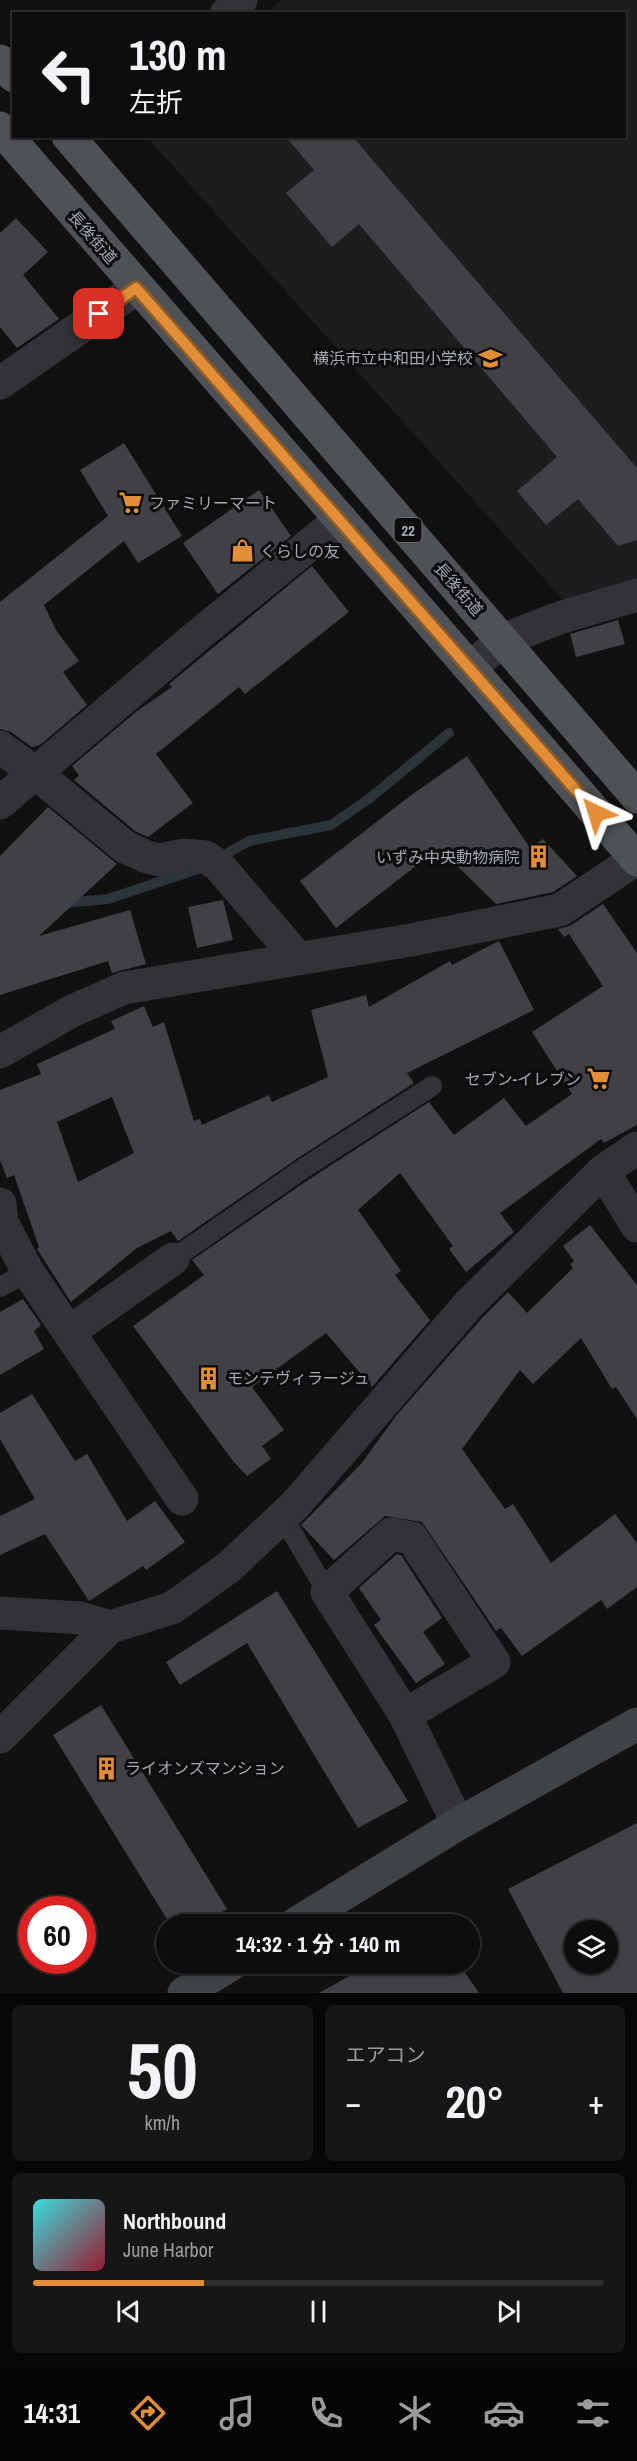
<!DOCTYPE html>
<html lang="ja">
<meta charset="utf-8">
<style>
:root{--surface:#0d0d0e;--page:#161617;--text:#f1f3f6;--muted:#9a9c9e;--line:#2d2d2e;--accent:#e28e38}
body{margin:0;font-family:"Archivo Narrow","Noto Sans JP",sans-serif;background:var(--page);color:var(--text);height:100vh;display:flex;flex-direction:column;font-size:22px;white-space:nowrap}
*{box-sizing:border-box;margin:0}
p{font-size:20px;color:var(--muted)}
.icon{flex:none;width:33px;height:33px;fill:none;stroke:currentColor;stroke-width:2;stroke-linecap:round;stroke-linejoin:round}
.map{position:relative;height:1993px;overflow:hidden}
.drawer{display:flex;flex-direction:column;gap:12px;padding:12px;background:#070708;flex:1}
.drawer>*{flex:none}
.banner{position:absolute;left:12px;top:12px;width:614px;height:126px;border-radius:0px;box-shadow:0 2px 4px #0004,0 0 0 2px var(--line);background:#0d0d0e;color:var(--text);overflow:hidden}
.tools{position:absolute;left:564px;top:1920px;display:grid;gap:12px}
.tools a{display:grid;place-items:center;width:54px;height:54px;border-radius:50%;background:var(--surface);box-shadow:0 2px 4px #0004,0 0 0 2px var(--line);font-size:30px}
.speed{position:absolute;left:18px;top:1896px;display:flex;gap:12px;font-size:30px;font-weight:700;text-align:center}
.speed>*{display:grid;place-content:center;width:78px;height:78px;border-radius:50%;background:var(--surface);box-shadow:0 2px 4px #0004,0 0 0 2px var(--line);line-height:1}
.speed .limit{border:9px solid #d22;background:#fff;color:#111}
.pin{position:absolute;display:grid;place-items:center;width:51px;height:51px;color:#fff;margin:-26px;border-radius:12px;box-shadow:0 3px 9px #0006}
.me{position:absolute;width:66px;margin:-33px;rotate:319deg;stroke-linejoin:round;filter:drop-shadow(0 0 4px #0008)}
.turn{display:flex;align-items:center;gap:21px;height:126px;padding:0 18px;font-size:27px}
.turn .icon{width:78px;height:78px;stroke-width:2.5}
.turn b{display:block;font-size:42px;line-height:51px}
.big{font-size:45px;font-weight:700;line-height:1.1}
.drawer .card{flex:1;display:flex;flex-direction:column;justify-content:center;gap:9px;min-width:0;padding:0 21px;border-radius:9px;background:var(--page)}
.drawer .dial{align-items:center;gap:0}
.dial b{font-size:78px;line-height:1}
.song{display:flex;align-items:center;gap:18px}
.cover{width:72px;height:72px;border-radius:9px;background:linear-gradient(135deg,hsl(180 70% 55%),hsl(350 70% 35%))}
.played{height:6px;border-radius:3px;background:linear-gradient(90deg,var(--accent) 30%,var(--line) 30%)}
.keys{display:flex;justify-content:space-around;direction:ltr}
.heat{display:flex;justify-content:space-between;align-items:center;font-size:33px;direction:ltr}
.drawer .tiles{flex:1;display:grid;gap:12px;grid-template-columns:1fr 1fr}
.card:last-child{grid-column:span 2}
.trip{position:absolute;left:156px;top:1914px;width:324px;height:60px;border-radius:30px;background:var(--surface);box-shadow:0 2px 4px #0004,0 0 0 2px var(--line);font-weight:700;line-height:60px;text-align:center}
.dock{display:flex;height:96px;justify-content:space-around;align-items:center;background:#050506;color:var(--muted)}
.dock .icon{width:42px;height:42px}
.dock .selected{color:var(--accent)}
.dock b{font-size:27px;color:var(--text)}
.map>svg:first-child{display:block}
</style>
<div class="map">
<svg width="637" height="1993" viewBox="0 0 637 1993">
<rect width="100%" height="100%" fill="#111112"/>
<path fill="#1d1d1f" d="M282 0H637V579L565 602 147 137 624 136V14L266 13Z"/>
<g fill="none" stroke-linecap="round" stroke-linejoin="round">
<path stroke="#2b3539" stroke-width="10" d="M217 859 249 841 331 825 370 798 449 733
M63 903 108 899 204 867"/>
</g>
<path fill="#404145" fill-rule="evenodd" d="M285 136H352L637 468V540L618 546 578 499 546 525 517 491 557 457 359 224 332 247 286 193 314 170Z
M16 218 48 252 23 275 59 319 17 348 0 327V233Z
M124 443 182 536 138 563 124 541 44 605 56 630 79 661 63 672 87 705 40 745 32 747 11 732 0 729V602L108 516 80 470Z
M259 490 291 536 218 594 183 543Z
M312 566 349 612 245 694 239 687 156 754 193 803 148 837 135 831 74 780 79 775 72 766 137 711 172 687 169 684Z
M618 620 625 644 576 657 570 634Z
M467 756 530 848 543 839 577 876 553 892 496 904 439 848 336 928 300 881 410 796Z
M48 807 117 864 39 936 130 910 146 964 112 973 108 961 0 995V856Z
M223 900 233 940 197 948 188 907Z
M603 904 637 953V1125L604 1143 601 1139 500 1213 514 1232 466 1272 449 1249 453 1246 400 1173 358 1210 401 1271 395 1275 430 1320 372 1387 326 1333 252 1387 284 1430 262 1446 271 1459 247 1476 233 1461 133 1326 204 1275 192 1260 311 1178 429 1102 454 1135 504 1098 526 1126 572 1094 532 1032 603 986 569 934 564 937 558 929 570 926Z
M499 941 534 1010 407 1073 414 1083 298 1158 178 1241 171 1231 137 1248 71 1302 37 1249 39 1247 14 1175 7 1178 0 1160V1090L41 1074 37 1064 115 1029 111 1021 144 1006 153 1027 164 1022 194 1121 200 1119 202 1125 269 1095 272 1102 328 1077 311 1010 366 995 369 1007 450 961 452 965ZM112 1097 134 1153 78 1182 57 1122Z
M590 1225 637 1285V1419L616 1387 612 1389 581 1338 533 1384 520 1370 462 1449 505 1509 513 1504 551 1563 615 1514 637 1543V1587L607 1609 601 1600 522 1656 501 1628 496 1631 422 1522 385 1516 334 1560 301 1525 361 1464 396 1416 482 1318 508 1292 527 1313 573 1268 570 1264 574 1261 563 1246Z
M23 1299 41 1325 34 1331 44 1349 0 1375V1312Z
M32 1394 75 1461 87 1454 127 1521 155 1501 185 1542 146 1570 143 1566 89 1601 45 1534 0 1555V1516L35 1499 0 1439V1413Z
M397 1554 401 1555 442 1618 423 1632 445 1664 416 1683 374 1625 381 1620 359 1588Z
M277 1591 408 1801 358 1828 247 1643 180 1685 166 1662Z
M101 1705 227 1909 203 1924H170L53 1735Z
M637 1823V1993H563L508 1889ZM574 1930H608V1964H574Z
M371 1964H459L479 1993H319Z"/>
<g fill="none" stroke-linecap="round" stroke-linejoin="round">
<path stroke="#323336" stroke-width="20" d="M173 1259 304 1168 432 1086
M0 1287 28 1272
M283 1517 327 1592"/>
<path stroke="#323336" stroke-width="33" d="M226 14 241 0
M0 383 137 288
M470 668 503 640 559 618 637 595
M0 747 37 774 125 847 147 857 160 860 184 855 206 857 219 866 297 957
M0 803 197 636 341 519
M0 1052 72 1011 124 988 411 940 560 910 636 859
M603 1171 637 1226
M0 1204 2 1222 28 1272 182 1499
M69 1332 173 1259
M0 1613 81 1618 110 1627 172 1608 229 1567 295 1505 468 1305 603 1171 637 1148
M405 1715 494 1662 412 1538 391 1534 327 1592 405 1715 458 1824
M0 1737 110 1627"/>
<path stroke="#404346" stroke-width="33" d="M295 1924 458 1824 637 1724
M184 1993 232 1964"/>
<path stroke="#4e5155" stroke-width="33" d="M0 61 14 76
M0 128 637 860
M68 136 637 797"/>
</g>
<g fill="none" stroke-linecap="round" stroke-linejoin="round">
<defs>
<path id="route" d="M99 314 136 288 596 813"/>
</defs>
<use href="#route" stroke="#935c24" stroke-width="15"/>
<use href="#route" stroke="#e28e38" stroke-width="10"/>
</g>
<defs>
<symbol id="school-bare" viewBox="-9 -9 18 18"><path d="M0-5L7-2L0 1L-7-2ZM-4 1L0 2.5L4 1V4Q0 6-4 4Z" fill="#e28e38" stroke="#0c0c0d" stroke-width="2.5" paint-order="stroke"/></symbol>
<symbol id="supermarket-bare" viewBox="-9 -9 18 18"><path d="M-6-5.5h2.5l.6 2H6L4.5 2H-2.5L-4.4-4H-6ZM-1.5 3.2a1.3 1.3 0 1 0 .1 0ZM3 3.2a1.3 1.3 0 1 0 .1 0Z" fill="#e28e38" stroke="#0c0c0d" stroke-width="2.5" paint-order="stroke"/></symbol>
<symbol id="shop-bare" viewBox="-9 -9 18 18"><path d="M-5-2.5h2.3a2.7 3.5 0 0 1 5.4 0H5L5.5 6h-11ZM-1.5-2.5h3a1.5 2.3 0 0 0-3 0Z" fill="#e28e38" stroke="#0c0c0d" stroke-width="2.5" paint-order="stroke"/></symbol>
<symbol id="building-bare" viewBox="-9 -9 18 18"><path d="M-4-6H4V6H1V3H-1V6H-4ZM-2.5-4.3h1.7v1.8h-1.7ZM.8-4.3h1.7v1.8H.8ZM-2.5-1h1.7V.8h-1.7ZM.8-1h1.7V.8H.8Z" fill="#e28e38" stroke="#0c0c0d" stroke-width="2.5" paint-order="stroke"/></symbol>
</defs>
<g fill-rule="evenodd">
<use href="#school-bare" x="474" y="342" width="33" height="33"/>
<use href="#supermarket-bare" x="114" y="486" width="33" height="33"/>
<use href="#shop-bare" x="226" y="534" width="33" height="33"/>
<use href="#building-bare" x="522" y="840" width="33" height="33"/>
<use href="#supermarket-bare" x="582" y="1062" width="33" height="33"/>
<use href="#building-bare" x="192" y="1362" width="33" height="33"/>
<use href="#building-bare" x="90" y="1752" width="33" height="33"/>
</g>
<g text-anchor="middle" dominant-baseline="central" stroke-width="6" stroke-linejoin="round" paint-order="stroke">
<rect fill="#0c0c0d" stroke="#767b80" stroke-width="1.5" x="394.5" y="518" width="27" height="24" rx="4.5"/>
<g font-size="15" font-weight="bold" fill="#a3aab1">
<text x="408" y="530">22</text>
</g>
<g font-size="16" fill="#a3aab1" stroke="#0c0c0d">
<text transform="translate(93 237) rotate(49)">長後街道</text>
<text transform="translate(459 589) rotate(49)">長後街道</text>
</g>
<g font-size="16" fill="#a3aab1" stroke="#0c0c0d" text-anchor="start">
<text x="473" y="358" text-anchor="end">横浜市立中和田小学校</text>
<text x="149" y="503">ファミリーマート</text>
<text x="260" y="551">くらしの友</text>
<text x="520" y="857" text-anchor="end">いずみ中央動物病院</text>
<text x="581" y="1079" text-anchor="end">セブン-イレブン</text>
<text x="227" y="1378">モンテヴィラージュ</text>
<text x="125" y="1768">ライオンズマンション</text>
</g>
</g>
</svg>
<div class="tools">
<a><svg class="icon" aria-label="layers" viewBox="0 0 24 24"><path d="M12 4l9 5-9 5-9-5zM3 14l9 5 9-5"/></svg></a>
</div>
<div class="speed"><div class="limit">60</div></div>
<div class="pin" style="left:99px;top:314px;background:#d93025"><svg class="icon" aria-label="arrive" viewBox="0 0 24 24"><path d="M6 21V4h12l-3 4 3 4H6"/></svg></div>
<svg class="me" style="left:596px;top:813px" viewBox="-20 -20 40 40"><path d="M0-17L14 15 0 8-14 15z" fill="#e28e38" stroke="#fff" stroke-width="4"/></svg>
<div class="trip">14:32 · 1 分 · 140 m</div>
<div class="banner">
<div class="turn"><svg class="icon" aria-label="left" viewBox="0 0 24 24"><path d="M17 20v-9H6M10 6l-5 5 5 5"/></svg><div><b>130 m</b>左折</div></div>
</div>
</div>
<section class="drawer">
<div class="tiles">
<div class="card dial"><b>50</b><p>km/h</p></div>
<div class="card"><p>エアコン</p>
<div class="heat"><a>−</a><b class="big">20°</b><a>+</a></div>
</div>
<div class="card">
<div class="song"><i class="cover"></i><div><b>Northbound</b><p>June Harbor</p></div></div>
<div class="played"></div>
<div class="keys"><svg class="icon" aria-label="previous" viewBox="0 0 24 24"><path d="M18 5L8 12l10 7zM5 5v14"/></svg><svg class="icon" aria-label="pause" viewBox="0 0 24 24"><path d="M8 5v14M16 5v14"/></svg><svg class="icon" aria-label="next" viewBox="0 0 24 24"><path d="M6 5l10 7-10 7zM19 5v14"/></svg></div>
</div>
</div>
</section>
<nav class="dock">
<b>14:31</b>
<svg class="icon selected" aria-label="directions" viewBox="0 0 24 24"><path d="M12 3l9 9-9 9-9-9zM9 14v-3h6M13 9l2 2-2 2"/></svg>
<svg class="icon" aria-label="music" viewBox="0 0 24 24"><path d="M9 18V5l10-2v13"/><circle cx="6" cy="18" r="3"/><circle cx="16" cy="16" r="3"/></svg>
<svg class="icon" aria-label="phone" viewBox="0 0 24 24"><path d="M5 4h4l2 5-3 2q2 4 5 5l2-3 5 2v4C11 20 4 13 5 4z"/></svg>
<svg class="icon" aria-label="climate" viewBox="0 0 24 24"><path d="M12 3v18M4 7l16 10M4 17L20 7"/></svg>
<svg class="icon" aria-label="car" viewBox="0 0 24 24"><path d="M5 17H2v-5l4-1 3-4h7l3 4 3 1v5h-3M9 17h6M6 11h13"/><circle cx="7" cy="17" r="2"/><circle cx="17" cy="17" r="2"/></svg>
<svg class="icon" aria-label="filters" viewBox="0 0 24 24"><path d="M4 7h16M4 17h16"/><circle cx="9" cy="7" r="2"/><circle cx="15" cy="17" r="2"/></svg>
</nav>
